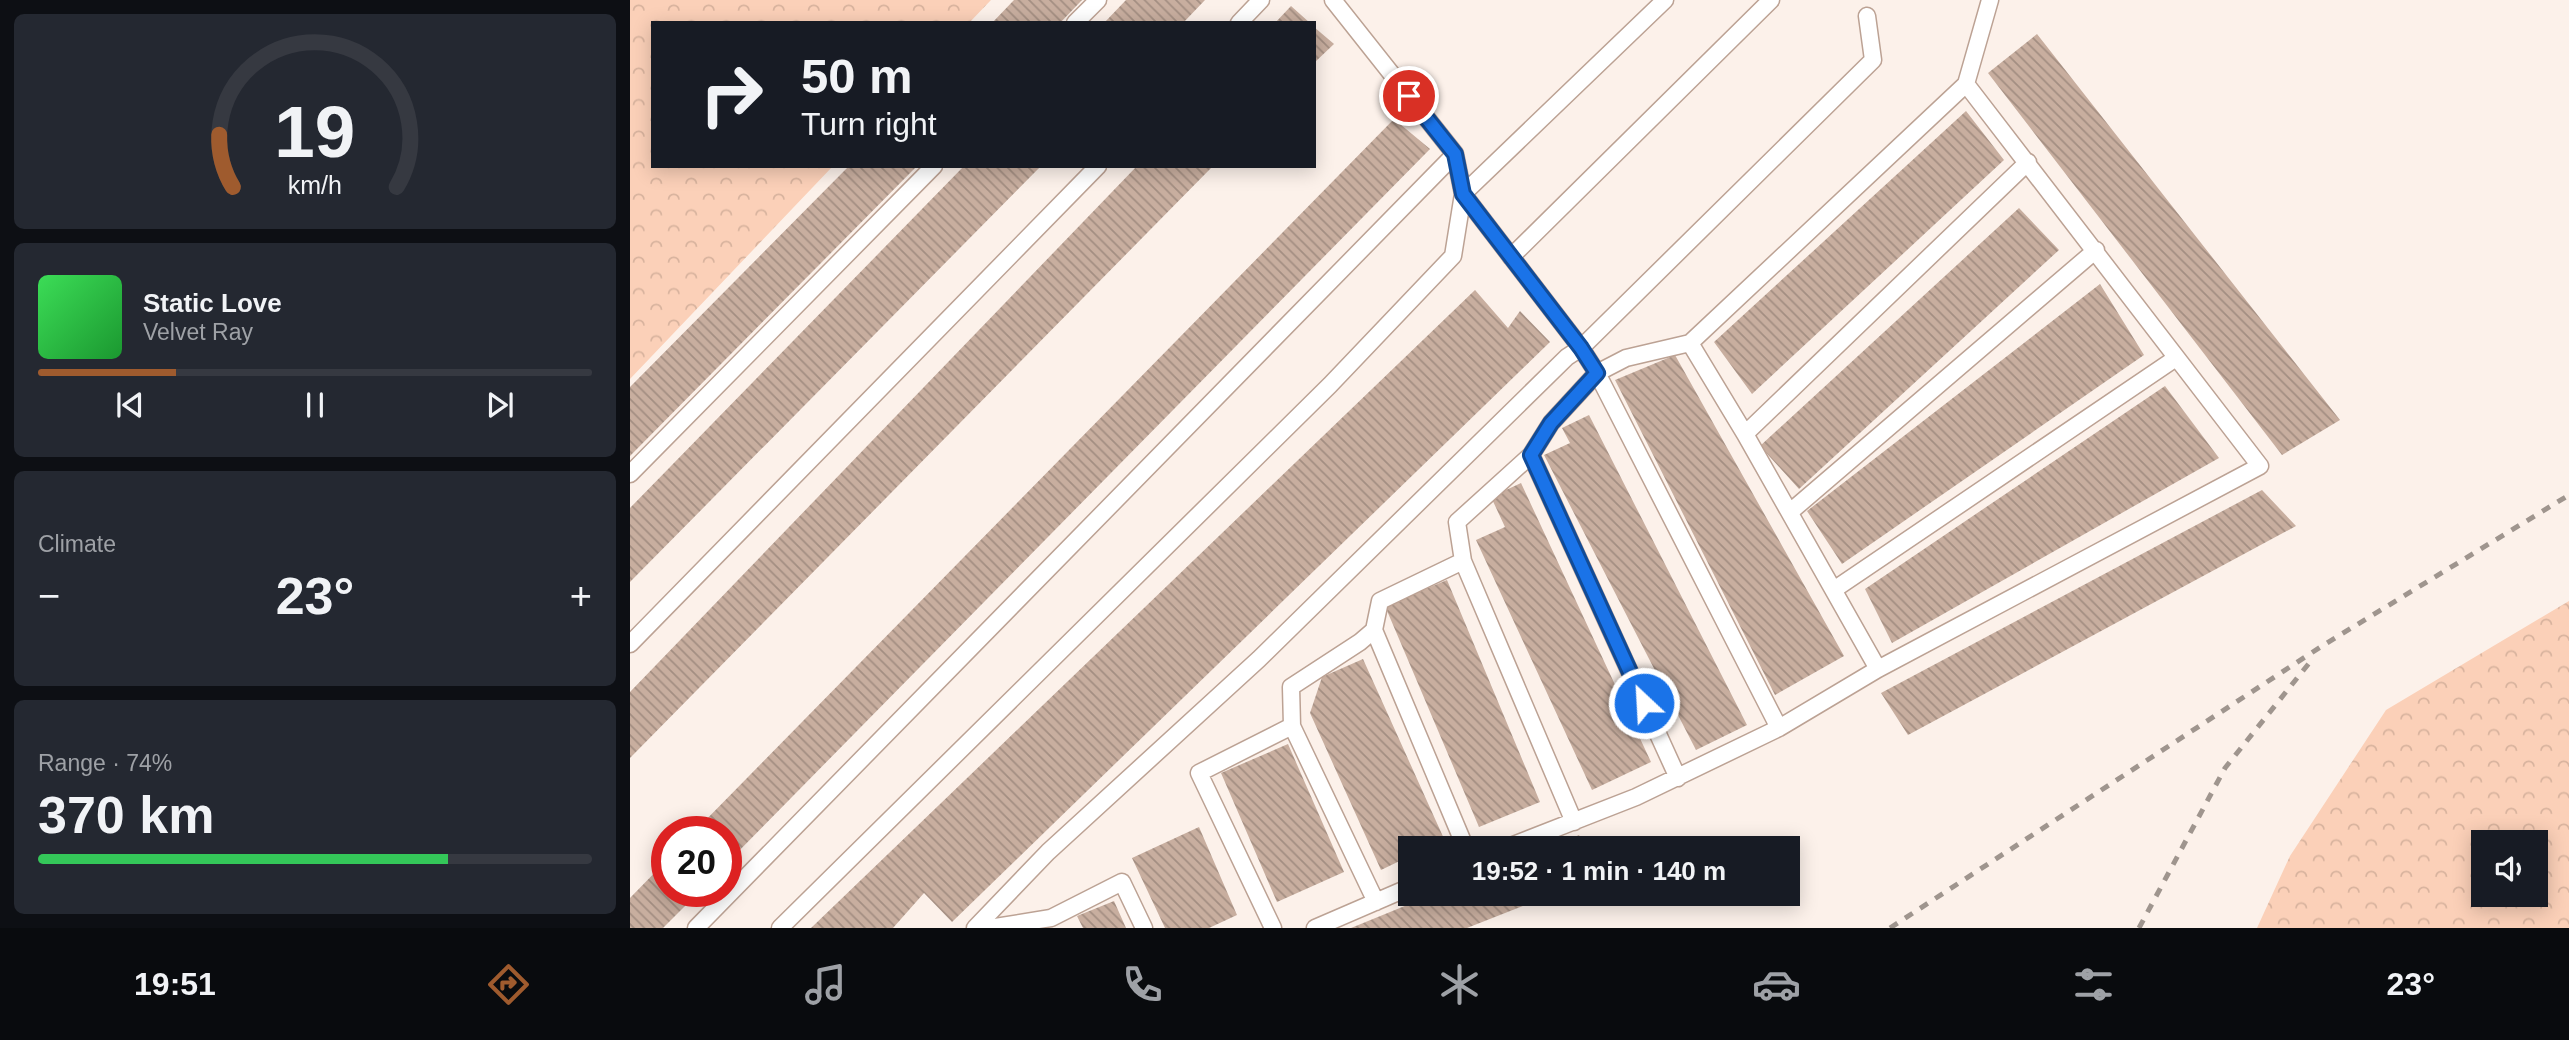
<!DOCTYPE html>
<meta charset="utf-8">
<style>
:root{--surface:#171b24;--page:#242831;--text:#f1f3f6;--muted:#9ea1a6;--line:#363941;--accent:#9f5b2e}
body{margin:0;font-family:Helvetica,sans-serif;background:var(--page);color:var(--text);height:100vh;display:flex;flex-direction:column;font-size:26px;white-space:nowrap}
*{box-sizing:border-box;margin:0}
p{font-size:23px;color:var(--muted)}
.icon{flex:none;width:38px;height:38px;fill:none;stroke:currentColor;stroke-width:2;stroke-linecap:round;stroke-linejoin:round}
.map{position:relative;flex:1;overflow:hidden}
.drawer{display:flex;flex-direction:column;gap:14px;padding:14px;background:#0d0f14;width:630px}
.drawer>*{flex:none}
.banner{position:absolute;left:21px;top:21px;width:665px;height:147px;border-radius:0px;box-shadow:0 4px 18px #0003;background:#171b24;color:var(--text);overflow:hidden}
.tools{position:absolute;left:1841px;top:830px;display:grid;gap:14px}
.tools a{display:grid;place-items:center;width:77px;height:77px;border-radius:0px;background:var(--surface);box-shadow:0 4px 18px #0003;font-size:35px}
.speed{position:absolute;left:21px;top:816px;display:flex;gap:14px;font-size:35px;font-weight:700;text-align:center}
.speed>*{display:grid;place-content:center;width:91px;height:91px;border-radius:50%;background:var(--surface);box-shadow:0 4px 18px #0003;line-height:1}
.speed .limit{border:10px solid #d22;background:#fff;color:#111}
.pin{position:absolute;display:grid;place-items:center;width:60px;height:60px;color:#fff;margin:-30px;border:4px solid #fff;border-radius:50%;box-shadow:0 2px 7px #0007}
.me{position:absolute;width:77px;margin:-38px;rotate:335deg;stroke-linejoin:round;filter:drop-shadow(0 0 5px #0008)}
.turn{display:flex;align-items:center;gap:24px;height:147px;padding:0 35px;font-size:32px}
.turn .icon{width:91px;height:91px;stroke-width:2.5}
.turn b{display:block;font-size:49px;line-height:60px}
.big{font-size:52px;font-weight:600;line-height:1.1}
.drawer .tile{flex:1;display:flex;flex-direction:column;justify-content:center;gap:10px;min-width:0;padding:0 24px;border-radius:10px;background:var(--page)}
.drawer .dial{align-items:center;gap:0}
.dial svg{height:182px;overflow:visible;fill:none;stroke:var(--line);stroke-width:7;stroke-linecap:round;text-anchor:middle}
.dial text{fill:var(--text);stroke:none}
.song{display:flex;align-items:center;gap:21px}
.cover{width:84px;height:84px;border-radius:10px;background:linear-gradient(135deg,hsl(130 70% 55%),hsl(130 70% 35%))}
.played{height:7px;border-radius:4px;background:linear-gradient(90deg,var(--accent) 25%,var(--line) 25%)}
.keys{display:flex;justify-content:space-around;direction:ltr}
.heat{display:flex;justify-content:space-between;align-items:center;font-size:38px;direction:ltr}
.charge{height:10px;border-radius:5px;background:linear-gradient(90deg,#34c759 74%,var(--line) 0)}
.trip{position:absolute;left:768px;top:836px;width:402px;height:70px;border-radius:0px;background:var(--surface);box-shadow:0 4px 18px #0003;font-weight:600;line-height:70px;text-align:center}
.tabs{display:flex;height:112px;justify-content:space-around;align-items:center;background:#090b0e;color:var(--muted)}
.tabs .icon{width:49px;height:49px}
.tabs .selected{color:var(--accent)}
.tabs b{font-size:32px;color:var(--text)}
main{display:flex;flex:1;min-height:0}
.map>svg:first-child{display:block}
</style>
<main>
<section class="drawer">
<div class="tile dial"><svg viewBox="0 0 100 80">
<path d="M14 69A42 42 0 1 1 86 69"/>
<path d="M14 69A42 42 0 0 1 8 46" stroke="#9f5b2e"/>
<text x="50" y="56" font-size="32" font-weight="700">19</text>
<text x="50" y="72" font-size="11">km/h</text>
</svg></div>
<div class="tile">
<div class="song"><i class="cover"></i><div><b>Static Love</b><p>Velvet Ray</p></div></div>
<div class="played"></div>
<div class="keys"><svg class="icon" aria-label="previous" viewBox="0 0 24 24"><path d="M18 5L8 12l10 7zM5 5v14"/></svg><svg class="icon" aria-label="pause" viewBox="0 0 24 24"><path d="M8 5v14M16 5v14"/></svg><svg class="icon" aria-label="next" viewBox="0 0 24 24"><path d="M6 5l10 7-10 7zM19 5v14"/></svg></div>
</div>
<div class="tile"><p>Climate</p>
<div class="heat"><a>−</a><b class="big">23°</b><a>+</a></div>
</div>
<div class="tile"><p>Range · 74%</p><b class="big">370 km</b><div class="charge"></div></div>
</section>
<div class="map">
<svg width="1939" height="928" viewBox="0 0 1939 928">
<defs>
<pattern id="forest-crowns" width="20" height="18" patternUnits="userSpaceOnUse" patternTransform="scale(1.75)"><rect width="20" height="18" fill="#fbd0b8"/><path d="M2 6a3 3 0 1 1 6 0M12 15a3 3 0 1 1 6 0" fill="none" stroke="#d8b39e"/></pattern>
<pattern id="building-back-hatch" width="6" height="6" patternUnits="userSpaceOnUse" patternTransform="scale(1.75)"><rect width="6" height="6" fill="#c8ae9f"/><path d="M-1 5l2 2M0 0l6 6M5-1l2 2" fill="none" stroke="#a38e82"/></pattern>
</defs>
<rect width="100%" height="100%" fill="#fcf1ea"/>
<path fill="url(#forest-crowns)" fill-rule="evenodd" d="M0 0H361L339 23H23V166H203L0 379Z
M1939 601V928H1627L1660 856 1756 710ZM1853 842H1906V894H1853Z"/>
<path fill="url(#building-back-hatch)" d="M384 0H452L430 23H362Z
M496 0H575L553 23H474Z
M661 6 680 23H645Z
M684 27 704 44 684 63Z
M1407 34 1710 420 1652 455 1358 73Z
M1336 111 1374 160 1122 394 1084 342Z
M764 119 800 149 96 864V831H65Z
M219 166H287L0 456V387Z
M334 166H411L0 582V508Z
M507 166H583L0 758V692Z
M1389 208 1429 250 1169 489 1130 446Z
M1470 284 1514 355 1212 564 1177 511Z
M845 290 878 328 890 311 920 342 322 922 294 893 263 928H181Z
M1045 355 1214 656 1145 695 985 380Z
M1535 386 1589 458 1262 643 1235 589Z
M959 415 1117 725 1066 750 914 455 940 443 932 428Z
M891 483 1021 762 962 790 846 540 875 527 861 497Z
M1632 490 1666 526 1278 735 1251 693Z
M817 580 910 802 849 827 755 606Z
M733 659 815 841 797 849H780V856L751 870 680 713 692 677Z
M658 744 714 872 647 902 591 773Z
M569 827 607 915 579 928H535L502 858Z
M949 835 956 849H916Z
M37 860V891H70L33 928H0V898Z
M804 894H923L837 928H721Z
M484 901 496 928H453L447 916Z"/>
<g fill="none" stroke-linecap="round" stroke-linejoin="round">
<defs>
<path id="lane" d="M703 0 825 154 833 194 951 348 967 373 1149 728
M445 23 468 0
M609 23 631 0
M881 257 1141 0
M1060 343 1115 434 1248 669
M1115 434 1398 162
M901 455 1048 778
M0 474 304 166
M1160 512 1466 250
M833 561 944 822
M1205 589 1546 358
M744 630 836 849
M0 644 468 166
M662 726 746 902
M873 849 1006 797 1149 728 1248 669 1630 466 1336 84 1360 0
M66 928 825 154
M150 928 700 385 823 256 833 194 1035 0
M345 928 418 852 629 659 937 357 951 348 1243 60 1237 16
M359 928 421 918 492 882 514 928
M643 928 569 773 662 726 661 687 730 642 744 630 750 601 833 561 827 522 901 455 921 423 967 373 996 358 1060 343 1336 84
M685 928 780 887"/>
</defs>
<use href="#lane" stroke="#bca294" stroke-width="19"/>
<use href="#lane" stroke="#fff" stroke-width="16"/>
<path stroke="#9f958e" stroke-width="5" stroke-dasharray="9 9" stroke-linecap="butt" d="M1260 928 1692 646 1939 495
M1509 928 1595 768 1684 657"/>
</g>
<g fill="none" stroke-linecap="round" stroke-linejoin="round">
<defs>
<path id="route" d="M779 96 825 154 833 194 951 348 967 373 921 423 901 455 1014 703"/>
</defs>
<use href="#route" stroke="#114b97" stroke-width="18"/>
<use href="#route" stroke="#1a73e8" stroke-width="12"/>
</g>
</svg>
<div class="tools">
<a><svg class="icon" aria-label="sound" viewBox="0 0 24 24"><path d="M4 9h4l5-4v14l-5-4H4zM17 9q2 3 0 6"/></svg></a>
</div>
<div class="speed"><div class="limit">20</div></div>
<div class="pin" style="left:779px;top:96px;background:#d93025"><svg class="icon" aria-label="arrive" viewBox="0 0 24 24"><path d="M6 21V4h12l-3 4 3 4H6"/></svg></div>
<svg class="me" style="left:1014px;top:703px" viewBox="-20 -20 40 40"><circle r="17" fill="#1a73e8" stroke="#fff" stroke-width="3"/><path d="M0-11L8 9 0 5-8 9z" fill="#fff"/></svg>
<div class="trip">19:52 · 1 min · 140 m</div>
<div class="banner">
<div class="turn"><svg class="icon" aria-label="right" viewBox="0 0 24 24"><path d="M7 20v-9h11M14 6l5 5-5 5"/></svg><div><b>50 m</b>Turn right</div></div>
</div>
</div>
</main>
<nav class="tabs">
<b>19:51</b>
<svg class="icon selected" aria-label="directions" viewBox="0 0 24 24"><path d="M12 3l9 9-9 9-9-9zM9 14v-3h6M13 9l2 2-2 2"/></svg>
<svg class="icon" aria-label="music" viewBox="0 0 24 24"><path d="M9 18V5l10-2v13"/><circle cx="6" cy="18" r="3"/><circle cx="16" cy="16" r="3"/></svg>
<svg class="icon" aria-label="phone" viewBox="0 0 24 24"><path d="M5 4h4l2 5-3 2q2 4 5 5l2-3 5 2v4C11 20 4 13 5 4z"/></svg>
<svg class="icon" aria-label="climate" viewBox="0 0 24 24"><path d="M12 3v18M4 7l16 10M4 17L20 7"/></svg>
<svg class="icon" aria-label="car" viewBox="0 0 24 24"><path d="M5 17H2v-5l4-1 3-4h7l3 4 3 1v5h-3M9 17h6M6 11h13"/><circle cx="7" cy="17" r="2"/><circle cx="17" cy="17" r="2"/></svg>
<svg class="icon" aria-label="filters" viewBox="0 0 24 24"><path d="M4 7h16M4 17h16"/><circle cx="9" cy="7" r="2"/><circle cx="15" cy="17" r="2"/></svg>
<b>23°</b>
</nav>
